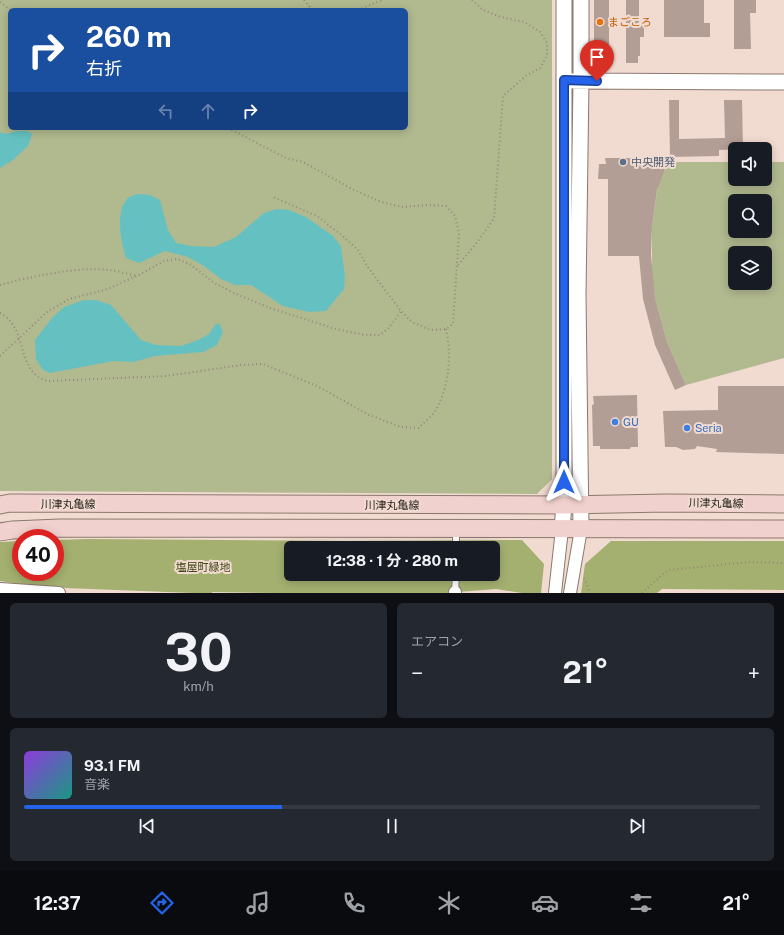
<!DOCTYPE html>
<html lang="ja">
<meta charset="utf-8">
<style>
:root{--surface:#171b24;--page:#242831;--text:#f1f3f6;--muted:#9ea1a6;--line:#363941;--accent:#2563eb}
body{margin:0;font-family:"Public Sans","Noto Sans JP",sans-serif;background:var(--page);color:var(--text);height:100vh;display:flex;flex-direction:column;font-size:15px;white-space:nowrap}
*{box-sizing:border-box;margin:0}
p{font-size:13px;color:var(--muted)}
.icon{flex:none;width:22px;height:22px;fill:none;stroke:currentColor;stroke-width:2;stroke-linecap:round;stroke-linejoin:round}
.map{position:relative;height:593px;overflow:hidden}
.details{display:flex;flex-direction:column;gap:10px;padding:10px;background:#0d0f14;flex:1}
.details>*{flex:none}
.guide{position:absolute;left:8px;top:8px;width:400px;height:122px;border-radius:6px;box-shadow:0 2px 10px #0003;background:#1a4fa0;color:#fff;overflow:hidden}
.buttons{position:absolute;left:728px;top:142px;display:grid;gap:8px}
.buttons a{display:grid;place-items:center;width:44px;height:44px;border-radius:6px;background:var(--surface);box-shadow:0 2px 10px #0003;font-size:20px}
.speed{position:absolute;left:12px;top:529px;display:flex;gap:8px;font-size:20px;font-weight:700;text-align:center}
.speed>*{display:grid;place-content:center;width:52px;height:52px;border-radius:50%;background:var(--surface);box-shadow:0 2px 10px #0003;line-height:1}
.speed .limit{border:6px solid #d22;background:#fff;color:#111}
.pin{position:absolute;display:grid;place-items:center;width:34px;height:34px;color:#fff;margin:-41px -17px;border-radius:50% 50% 50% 0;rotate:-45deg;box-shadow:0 0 4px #0007}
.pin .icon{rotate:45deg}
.me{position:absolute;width:44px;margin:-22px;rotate:0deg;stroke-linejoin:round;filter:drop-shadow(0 0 3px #0008)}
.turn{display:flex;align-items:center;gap:14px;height:84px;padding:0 12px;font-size:18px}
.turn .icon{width:52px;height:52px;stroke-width:2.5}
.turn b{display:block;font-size:28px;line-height:34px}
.lanes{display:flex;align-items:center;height:38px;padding:0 12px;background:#0003;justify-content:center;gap:20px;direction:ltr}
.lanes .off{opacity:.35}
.big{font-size:30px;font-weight:700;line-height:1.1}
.details .card{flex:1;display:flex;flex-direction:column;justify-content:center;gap:6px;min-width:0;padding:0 14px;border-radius:6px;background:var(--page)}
.details .dial{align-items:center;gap:0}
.dial b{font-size:52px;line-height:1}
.song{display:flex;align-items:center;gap:12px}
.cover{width:48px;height:48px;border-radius:6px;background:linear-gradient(135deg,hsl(270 70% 55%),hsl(170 70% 35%))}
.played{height:4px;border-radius:2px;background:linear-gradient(90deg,var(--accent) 35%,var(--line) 35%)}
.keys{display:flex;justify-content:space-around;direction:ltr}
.heat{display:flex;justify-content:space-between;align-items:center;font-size:22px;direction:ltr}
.details .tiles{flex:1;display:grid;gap:10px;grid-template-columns:1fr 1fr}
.card:last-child{grid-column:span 2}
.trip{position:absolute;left:284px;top:541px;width:216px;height:40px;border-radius:6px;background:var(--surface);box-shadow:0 2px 10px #0003;font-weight:700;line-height:40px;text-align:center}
.tab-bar{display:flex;height:64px;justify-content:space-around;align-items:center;background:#090b0e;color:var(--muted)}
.tab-bar .icon{width:28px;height:28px}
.tab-bar .active{color:var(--accent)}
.tab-bar b{font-size:18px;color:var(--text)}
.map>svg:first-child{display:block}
</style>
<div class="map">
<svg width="784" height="593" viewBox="0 0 784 593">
<rect width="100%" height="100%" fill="#f1dbd1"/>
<path fill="#b1b98f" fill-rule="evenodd" d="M0 0H552V479L537 494 0 491ZM10 10H406V128H10Z
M669 162H735V179H765V162H784V358L686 385 667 342 655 298 652 276V227L657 191 660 179ZM735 201H765V231H735ZM735 253H765V283H735Z"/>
<path fill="#a4b06f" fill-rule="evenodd" d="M88 539 343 541 522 540 544 564 541 593H522L496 589 446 593H278L212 592V593H193L39 587 0 581V542L21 541V572H55V540ZM291 548H493V574H291Z
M611 541H784V590L662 589 657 593H581L585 564Z"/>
<path fill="#65c1c1" d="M18 131H27L32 134 28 146 13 160 0 168V132L5 134Z
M139 194 150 195 160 200 168 230 176 243 191 246 214 247 236 237 264 213 277 209 289 210 306 217 333 236 341 246 345 277 344 289 326 311 309 312 283 306 251 285H235L221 279 204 266 188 257 165 251 139 263 126 258C121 242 115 213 127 199 130 196 135 195 139 194Z
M84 300H96L111 305 141 340 156 345 181 346 198 340 209 334 215 325 219 323 223 332 217 345 203 352 155 356 134 362 113 361 50 373 43 370 36 359 35 340 52 318 64 307Z"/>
<path fill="#b29e94" d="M594 0H609V55L594 54Z
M626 0H639V24H644V37H640V56H638V63H626Z
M664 0H704V23H710V37H664Z
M734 0H756V13H750L751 49H734Z
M669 100H679V139L725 138 724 100H742L743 149 719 150V156L670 157Z
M605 158H635L636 164H651L653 159 667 164 657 190 652 227 651 255 655 298 667 342 686 385 675 390 655 345 643 299 639 256H608V179H598L599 164H606Z
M718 386H784V454L716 452 717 449 697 446 695 449 683 450 676 447H665L663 411 718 410Z
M637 395 638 447H631L630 449H600V446H593L592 405 594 404 593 396Z"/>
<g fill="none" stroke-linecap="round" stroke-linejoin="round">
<defs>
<path id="service" d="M456 548V529
M455 592 456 574"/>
<path id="minor" d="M0 589 59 593
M455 593V592
M555 593 562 529
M570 593 581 529"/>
<path id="tertiary" d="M581 0V81L578 295 581 529
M573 81 784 82
M562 529 564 505V0"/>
<path id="secondary" d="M0 505 10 503 564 505 666 503 784 504
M0 532 12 530 60 528 784 529"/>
</defs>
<use href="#service" stroke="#8b786e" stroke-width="8"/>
<use href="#minor" stroke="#8b786e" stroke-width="14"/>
<use href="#tertiary" stroke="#8b786e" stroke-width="17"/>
<use href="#secondary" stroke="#8b786e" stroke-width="19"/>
<path stroke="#95867e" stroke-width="2" stroke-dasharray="1 3" stroke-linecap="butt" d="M304 0 312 10
M0 2 11 10
M358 10 382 0
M228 128 286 158 303 162 354 190 381 202 403 207 428 205 446 206 455 216 459 233 453 324 446 329 430 330 412 322 401 311 367 266 358 250 339 233 317 216 273 197
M458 265 475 245 494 219 503 96 527 75 540 68 547 56V43L540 32 524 22 501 17 483 10 472 0
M0 285C29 277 79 266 109 270 118 271 128 274 137 276
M0 313C26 327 17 359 37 376 40 378 44 380 48 381L166 376 241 365 263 364 317 386 369 415 401 427 419 428C424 422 432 416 436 410 449 386 452 355 446 329
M0 356 47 312 69 299 105 290 137 276 164 261 177 259 190 264 214 283 234 293 270 308 336 329 365 335H380L389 328 401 311
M584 578 590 593
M642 593 668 570 749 562 784 563"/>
<use href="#service" stroke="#fff" stroke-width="6"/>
<use href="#minor" stroke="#fff" stroke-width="12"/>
<use href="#tertiary" stroke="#fff" stroke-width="15"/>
<use href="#secondary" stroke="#f1d1cd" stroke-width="17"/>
</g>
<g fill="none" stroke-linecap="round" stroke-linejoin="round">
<defs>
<path id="route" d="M564 482V80L597 81"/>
</defs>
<use href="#route" stroke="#184099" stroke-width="10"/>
<use href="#route" stroke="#2563eb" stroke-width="7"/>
</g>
<circle fill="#e8710a" stroke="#f1dbd1" stroke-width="1.5" cx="600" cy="22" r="4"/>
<circle fill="#5c6f8a" stroke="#f1dbd1" stroke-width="1.5" cx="623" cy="162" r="4"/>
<g fill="#3f7fe0" stroke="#f1dbd1" stroke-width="1.5">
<circle cx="615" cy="422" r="4"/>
<circle cx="687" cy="428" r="4"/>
</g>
<g text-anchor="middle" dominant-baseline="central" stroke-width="4" stroke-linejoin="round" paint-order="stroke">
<g font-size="11" fill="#c56008" stroke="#f1dbd1" text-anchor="start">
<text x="608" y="22">まごころ</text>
</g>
<g font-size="11" fill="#4e5e75" stroke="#f1dbd1" text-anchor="start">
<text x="631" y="162">中央開発</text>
</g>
<g font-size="11" fill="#366cbe" stroke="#f1dbd1" text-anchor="start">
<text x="623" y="422">GU</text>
<text x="695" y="428">Seria</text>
</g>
<g font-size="11" fill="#251e1a" stroke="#f1dbd1">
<text transform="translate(716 503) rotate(1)">川津丸亀線</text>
<text x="68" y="504">川津丸亀線</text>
<text x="392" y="505">川津丸亀線</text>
</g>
<g font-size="11" fill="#404817" stroke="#f1dbd1">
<text x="203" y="567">塩屋町緑地</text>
</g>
</g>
</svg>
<div class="buttons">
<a><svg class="icon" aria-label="sound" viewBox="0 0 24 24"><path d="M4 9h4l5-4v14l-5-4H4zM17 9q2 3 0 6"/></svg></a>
<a><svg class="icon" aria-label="search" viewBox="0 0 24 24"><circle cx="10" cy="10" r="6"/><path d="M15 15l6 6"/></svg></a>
<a><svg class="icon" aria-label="layers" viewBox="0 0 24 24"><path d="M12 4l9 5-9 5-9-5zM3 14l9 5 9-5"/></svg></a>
</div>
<div class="speed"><div class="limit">40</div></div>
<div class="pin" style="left:597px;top:81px;background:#d93025"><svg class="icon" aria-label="arrive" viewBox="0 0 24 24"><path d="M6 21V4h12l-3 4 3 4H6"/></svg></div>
<svg class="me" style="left:564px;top:482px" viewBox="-20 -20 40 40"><path d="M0-17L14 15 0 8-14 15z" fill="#2563eb" stroke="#fff" stroke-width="4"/></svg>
<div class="trip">12:38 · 1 分 · 280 m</div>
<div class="guide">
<div class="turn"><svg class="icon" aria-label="right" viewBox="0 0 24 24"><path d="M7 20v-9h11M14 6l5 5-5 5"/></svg><div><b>260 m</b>右折</div></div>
<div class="lanes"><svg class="icon off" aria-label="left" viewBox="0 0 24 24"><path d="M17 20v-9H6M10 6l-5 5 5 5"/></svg><svg class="icon off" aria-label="ahead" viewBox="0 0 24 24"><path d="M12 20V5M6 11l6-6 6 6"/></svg><svg class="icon" aria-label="right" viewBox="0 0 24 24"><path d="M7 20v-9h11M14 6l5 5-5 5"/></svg></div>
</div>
</div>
<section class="details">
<div class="tiles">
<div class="card dial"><b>30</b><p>km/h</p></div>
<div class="card"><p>エアコン</p>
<div class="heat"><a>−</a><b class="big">21°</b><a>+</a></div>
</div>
<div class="card">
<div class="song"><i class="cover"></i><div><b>93.1 FM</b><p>音楽</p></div></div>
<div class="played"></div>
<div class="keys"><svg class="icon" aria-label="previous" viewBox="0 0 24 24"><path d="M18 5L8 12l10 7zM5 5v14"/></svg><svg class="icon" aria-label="pause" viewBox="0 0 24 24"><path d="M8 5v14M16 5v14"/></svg><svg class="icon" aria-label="next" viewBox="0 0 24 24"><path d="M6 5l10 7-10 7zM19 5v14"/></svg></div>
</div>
</div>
</section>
<nav class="tab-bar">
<b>12:37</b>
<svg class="icon active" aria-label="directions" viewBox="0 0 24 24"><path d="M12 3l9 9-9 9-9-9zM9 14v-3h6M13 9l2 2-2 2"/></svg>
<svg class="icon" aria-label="music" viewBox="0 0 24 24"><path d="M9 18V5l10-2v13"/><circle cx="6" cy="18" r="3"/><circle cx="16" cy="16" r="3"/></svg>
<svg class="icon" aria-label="phone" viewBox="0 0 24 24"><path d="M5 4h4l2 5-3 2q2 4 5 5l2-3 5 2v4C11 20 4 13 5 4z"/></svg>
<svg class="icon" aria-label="climate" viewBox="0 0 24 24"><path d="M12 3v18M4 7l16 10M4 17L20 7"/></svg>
<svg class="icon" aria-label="car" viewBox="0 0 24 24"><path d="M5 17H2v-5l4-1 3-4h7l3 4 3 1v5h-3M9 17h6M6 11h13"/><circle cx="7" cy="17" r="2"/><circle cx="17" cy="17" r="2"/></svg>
<svg class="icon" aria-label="filters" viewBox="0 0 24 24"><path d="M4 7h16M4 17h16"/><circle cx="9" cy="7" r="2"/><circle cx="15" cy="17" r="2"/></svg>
<b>21°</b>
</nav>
